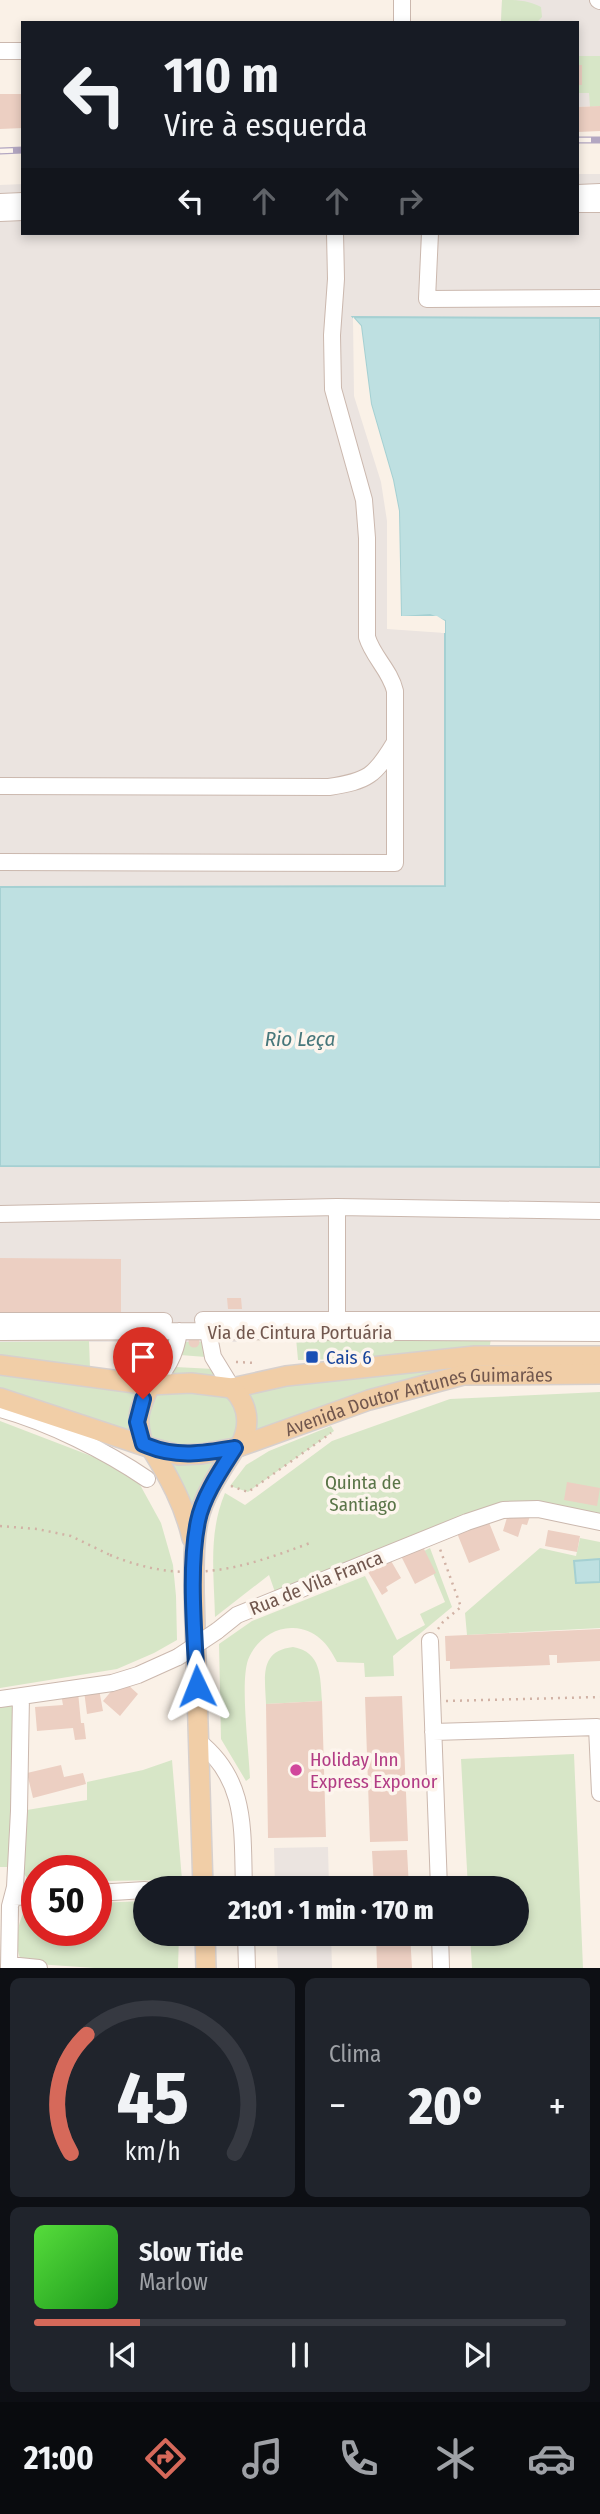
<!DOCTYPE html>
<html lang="pt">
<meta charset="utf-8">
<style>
:root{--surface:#171b24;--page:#20242c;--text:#f1f3f6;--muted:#9ea1a6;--line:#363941;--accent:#d6695a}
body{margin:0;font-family:"Fira Sans Condensed",sans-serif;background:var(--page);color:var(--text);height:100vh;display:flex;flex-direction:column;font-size:26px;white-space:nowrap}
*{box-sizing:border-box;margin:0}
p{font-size:23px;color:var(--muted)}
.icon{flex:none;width:38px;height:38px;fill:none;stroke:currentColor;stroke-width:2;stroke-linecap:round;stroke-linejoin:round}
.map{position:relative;height:1968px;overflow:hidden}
.panel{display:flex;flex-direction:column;gap:10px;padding:10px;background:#0d0f14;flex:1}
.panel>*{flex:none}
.banner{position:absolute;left:21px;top:21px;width:558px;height:214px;border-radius:0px;box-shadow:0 4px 10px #0003;background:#171b24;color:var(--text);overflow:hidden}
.speed{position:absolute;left:21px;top:1855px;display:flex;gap:14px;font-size:35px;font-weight:700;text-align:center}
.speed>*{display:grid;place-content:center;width:91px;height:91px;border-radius:50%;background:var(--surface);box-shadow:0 4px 10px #0003;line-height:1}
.speed .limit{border:10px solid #d22;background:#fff;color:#111}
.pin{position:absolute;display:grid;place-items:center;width:60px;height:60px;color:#fff;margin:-72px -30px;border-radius:50% 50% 50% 0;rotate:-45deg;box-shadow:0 0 7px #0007}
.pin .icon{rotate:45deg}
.me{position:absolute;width:77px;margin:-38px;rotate:358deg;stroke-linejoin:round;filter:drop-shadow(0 0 5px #0008)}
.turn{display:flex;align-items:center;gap:24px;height:147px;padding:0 28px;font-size:32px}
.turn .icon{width:91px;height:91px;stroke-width:2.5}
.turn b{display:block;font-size:49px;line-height:60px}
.lanes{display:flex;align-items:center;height:66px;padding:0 28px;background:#0003;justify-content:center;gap:35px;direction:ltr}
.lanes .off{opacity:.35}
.big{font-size:52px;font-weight:800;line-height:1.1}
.panel .card{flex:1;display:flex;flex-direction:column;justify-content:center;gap:10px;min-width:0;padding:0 24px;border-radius:10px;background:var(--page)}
.panel .dial{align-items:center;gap:0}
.dial svg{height:182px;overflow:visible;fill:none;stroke:var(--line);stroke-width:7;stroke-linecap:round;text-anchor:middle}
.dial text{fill:var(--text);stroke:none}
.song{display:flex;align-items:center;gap:21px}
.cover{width:84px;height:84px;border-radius:10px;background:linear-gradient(135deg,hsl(110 70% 55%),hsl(120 70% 35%))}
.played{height:7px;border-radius:4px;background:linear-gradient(90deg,var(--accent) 20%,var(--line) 20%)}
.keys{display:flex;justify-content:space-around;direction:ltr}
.heat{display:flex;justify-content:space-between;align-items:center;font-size:38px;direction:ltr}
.panel .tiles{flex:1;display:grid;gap:10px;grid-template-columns:1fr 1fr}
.card:last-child{grid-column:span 2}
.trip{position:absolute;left:133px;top:1876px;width:396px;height:70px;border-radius:35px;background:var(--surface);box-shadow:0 4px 10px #0003;font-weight:800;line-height:70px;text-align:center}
.menu{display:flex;height:112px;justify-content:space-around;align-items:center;background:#090b0e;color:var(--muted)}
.menu .icon{width:49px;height:49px}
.menu .active{color:var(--accent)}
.menu b{font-size:32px;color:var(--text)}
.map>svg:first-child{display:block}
</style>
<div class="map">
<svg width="600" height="1968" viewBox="0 0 600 1968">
<rect width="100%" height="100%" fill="#faf1e7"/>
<path fill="#ebe4e0" d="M502 0H600V106L578 107V23L501 22Z
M578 174H600V318H353L354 396 381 482 387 521V629L445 633V887H0V185L23 184V233H578Z
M0 1166 600 1167V1339L240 1338V1342H0Z
M328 1847 329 1888H275L274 1848Z
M276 1934H331L332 1968H278Z"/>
<path fill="#d7e6c7" d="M502 0C516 0 528 0 541 7L542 17 537 22H501Z
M578 56H600V106L590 107 589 93H578V85H582V65H578Z
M296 1338H491L490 1345 345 1359 298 1360Z
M89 1341 90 1368 0 1355V1342Z
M181 1342H205L206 1357 180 1355Z
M448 1359 455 1377 240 1446 198 1522 151 1448 0 1398V1365L191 1383Z
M175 1367 214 1369 219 1378 170 1376Z
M600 1392V1514L538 1504 275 1592 269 1575 215 1617C214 1574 208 1533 225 1493L245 1505 332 1441 450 1399Z
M0 1421 133 1472 161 1523 173 1565 176 1596 177 1640 154 1653 117 1669 0 1688Z
M331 1426 334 1431 248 1492 230 1486 246 1465 269 1451Z
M580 1538 600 1542V1628L467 1635 465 1613 540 1548 576 1556Z
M430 1548 452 1607 393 1656 394 1676 365 1677 364 1663 337 1662C328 1644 316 1629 293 1628 274 1627 255 1641 248 1660 240 1683 249 1751 250 1778L246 1781 221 1739 219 1644 252 1621 365 1576 397 1640 425 1625 420 1614 445 1602 424 1551Z
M293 1647C322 1652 320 1677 322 1701L266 1704C265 1677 259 1651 293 1647Z
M16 1704 10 1867H0V1706Z
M574 1754 583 1968H472L470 1934H516V1888H468L461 1759Z
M172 1760 182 1880 96 1881V1871H37V1883L28 1880 23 1872 27 1810 87 1800V1782L143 1770Z
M145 1901V1934H179L178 1968H94L23 1963C13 1951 17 1917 28 1907H37V1930H96V1903Z"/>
<path fill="#bee0e1" stroke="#a5d0d2" stroke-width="2" d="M353 317 600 318V1167L0 1166V887L445 886V621L430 615 401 617 399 511 393 480 371 404 361 326Z
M600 1559V1582L576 1583 574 1561Z"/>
<path fill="#faf1e7" d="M353 317 361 326 371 404 393 480 399 511 401 616H437L445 621V633H441V623L436 619 401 620 398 618 396 512 390 481 367 405 362 375 360 342 358 327 353 322Z"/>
<path fill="#eccfc2" d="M578 65H582V85H578Z
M0 94H23V128L0 129Z
M600 106V131L578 132V107Z
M0 1258 121 1259V1313H0Z
M227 1298H241L242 1309H228Z
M188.5 1342a5.5 5.5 0 1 1 11 0a5.5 5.5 0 1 1-11 0Z
M567 1482 600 1488 597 1506 564 1500Z
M511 1504 532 1510 527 1525 522 1524 518 1537 503 1531Z
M488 1520 500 1550 469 1563 457 1533Z
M548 1530 580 1536 577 1552 545 1546Z
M420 1541 436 1573 415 1584 399 1552Z
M387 1554 401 1578 386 1587 388 1591 382 1595 365 1567Z
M600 1629V1661L557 1663V1655H549L550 1665 450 1669V1661H446L445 1636Z
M118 1683 124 1688 127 1684 138 1694 120 1716 103 1701Z
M99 1689 103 1711 87 1714 84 1691Z
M78 1692 81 1723H84L86 1739 75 1740 73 1728 37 1731 35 1707 63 1705 61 1694Z
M402 1696 408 1841 370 1842 365 1697Z
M322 1701 326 1837 268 1838 266 1704Z
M61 1765 64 1777 83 1773 86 1784 33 1798 27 1773Z
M407 1850 409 1888H374L372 1851Z
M376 1934H410L412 1968H377Z"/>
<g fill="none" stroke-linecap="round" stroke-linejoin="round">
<defs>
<path id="minor" d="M402 0V23
M598 0 600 1
M0 51H23
M578 193 600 192
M0 202 23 201
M578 204H600
M0 213 23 212
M430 233 427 299 600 298
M0 786 329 787C368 781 375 776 395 742
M0 862 395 863V691C390 670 373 657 367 637V538L364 500 333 389 332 335 336 279 335 233
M0 1214 337 1207 600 1211
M203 1320H600
M0 1321H164
M337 1327V1207
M208 1331 213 1357 232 1388
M0 1332 208 1331 600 1333
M150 1385C168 1371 176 1353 179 1331
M0 1409C48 1422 106 1451 147 1479
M217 1631 237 1615 467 1522 503 1510 538 1509 600 1522
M430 1641 439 1888
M0 1699 112 1683 138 1675 178 1657
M433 1732 597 1727 600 1793
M198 1741C248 1780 242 1831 244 1888
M186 1888 203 1887
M96 1893 145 1890
M13 1897 37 1896
M246 1934 247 1968
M440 1934 441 1968
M9 1965 39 1968
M9 1968 10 1906 15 1887 19 1811 21 1696"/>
<g id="major">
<path d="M0 1365 150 1385 191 1383 232 1388 286 1376 475 1356H600"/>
<path d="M232 1388C249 1405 251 1425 240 1446"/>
<path id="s1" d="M0 1398 151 1448 179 1455 201 1454 235 1448 369 1400 463 1375 600 1374"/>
<path d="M143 1444C135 1418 139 1409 150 1385"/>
<path d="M151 1448C169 1477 184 1504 192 1538"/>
<path d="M203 1888 194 1592C194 1569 193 1543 198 1521 203 1496 221 1470 235 1448"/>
<path d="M205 1934 206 1968"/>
</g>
</defs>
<use href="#minor" stroke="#cbb8ae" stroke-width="18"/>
<use href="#major" stroke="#d7d0cd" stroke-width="22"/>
<path stroke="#d1b2a5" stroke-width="2.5" stroke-dasharray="2 5" stroke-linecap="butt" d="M236 1362 257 1363
M231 1486 248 1492 331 1433
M0 1526 37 1529 71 1536 110 1555
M438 1629 443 1622 461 1607 440 1549
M446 1701 600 1697"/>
<use href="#minor" stroke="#fff" stroke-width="16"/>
<use href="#major" stroke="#f1cea7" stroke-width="19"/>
<defs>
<path id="rail" d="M578 140H600
M0 151 23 150"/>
</defs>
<use href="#rail" stroke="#b3a7c2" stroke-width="7"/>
<use href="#rail" stroke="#fdf5ed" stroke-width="4.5" stroke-dasharray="13" stroke-linecap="butt"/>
<defs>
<path id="minor-bridge" d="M178 1657 217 1631"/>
</defs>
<use href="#minor-bridge" stroke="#cbb8ae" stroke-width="18" stroke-linecap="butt"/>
<path stroke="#d1b2a5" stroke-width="2.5" stroke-dasharray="2 5" stroke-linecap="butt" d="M110 1555C185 1586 238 1570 310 1543"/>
<use href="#minor-bridge" stroke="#fff" stroke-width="16"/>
</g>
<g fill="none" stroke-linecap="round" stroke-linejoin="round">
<defs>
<path id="route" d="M143 1399 137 1422 143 1444 148 1446C177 1458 205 1453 235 1448 221 1470 203 1496 198 1521 188 1569 195 1637 197 1686"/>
</defs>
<use href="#route" stroke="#114b97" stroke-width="18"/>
<use href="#route" stroke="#1a73e8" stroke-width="12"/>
</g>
<rect fill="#1a4fb4" stroke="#fdf5ed" stroke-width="2.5" x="305" y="1350" width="14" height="14" rx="3.5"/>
<circle fill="#d1479c" stroke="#fdf5ed" stroke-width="2.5" cx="296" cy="1770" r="7"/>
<g text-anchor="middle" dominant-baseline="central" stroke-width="7" stroke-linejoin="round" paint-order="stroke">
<g font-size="19" fill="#71574e" stroke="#fdf5ed">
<text x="300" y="1332">Via de Cintura Portuária</text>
<text stroke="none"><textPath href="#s1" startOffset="436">Avenida Doutor Antunes Guimarães</textPath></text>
<text transform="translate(316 1583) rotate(-22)">Rua de Vila Franca</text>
</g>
<g font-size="19" fill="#164399" stroke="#fdf5ed" text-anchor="start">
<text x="326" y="1357">Cais 6</text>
</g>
<g font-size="19" fill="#5a7548" stroke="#fdf5ed">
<text x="363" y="1482">Quinta de<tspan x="363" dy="22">Santiago</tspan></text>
</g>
<g font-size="19" fill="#b23c85" stroke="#fdf5ed" text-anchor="start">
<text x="310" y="1759">Holiday Inn<tspan x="310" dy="22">Express Exponor</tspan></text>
</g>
<g font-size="21" font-style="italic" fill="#47777b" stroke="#fdf5ed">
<text x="300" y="1039">Rio Leça</text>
</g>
</g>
</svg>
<div class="speed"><div class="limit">50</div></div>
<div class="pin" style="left:143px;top:1399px;background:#d93025"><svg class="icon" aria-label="arrive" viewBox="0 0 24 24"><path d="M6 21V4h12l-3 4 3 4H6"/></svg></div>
<svg class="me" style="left:197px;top:1686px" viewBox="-20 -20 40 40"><path d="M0-17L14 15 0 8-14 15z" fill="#1a73e8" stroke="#fff" stroke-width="4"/></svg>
<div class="trip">21:01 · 1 min · 170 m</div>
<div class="banner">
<div class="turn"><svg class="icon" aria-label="left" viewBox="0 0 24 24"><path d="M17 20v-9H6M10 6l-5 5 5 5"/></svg><div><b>110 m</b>Vire à esquerda</div></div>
<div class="lanes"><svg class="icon" aria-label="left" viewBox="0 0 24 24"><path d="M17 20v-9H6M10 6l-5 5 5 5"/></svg><svg class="icon off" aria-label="ahead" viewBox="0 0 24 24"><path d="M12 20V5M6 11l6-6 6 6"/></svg><svg class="icon off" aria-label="ahead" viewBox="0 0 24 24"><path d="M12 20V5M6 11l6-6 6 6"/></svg><svg class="icon off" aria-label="right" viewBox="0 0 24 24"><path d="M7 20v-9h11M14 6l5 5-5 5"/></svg></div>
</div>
</div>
<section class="panel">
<div class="tiles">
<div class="card dial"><svg viewBox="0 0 100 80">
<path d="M14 69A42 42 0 1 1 86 69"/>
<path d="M14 69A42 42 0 0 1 21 17" stroke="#d6695a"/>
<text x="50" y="56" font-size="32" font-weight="700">45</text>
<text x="50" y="72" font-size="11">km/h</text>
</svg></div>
<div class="card"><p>Clima</p>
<div class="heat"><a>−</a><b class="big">20°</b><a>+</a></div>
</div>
<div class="card">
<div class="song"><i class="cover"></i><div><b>Slow Tide</b><p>Marlow</p></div></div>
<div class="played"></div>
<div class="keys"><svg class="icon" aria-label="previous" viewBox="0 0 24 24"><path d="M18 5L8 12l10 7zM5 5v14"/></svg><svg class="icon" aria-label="pause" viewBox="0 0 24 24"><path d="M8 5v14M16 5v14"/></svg><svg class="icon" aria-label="next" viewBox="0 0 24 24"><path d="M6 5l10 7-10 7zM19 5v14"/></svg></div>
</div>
</div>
</section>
<nav class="menu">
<b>21:00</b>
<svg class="icon active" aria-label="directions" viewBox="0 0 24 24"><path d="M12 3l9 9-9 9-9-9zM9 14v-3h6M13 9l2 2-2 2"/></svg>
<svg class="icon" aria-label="music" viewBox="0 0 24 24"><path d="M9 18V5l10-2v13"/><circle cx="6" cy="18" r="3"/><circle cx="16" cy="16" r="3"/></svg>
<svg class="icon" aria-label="phone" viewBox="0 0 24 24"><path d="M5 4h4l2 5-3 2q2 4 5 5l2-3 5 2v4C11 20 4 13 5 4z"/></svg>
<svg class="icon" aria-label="climate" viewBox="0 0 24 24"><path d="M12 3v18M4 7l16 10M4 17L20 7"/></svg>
<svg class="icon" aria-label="car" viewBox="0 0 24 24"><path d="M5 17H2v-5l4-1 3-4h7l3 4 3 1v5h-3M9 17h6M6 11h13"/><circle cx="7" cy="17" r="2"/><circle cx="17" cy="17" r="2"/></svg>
</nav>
